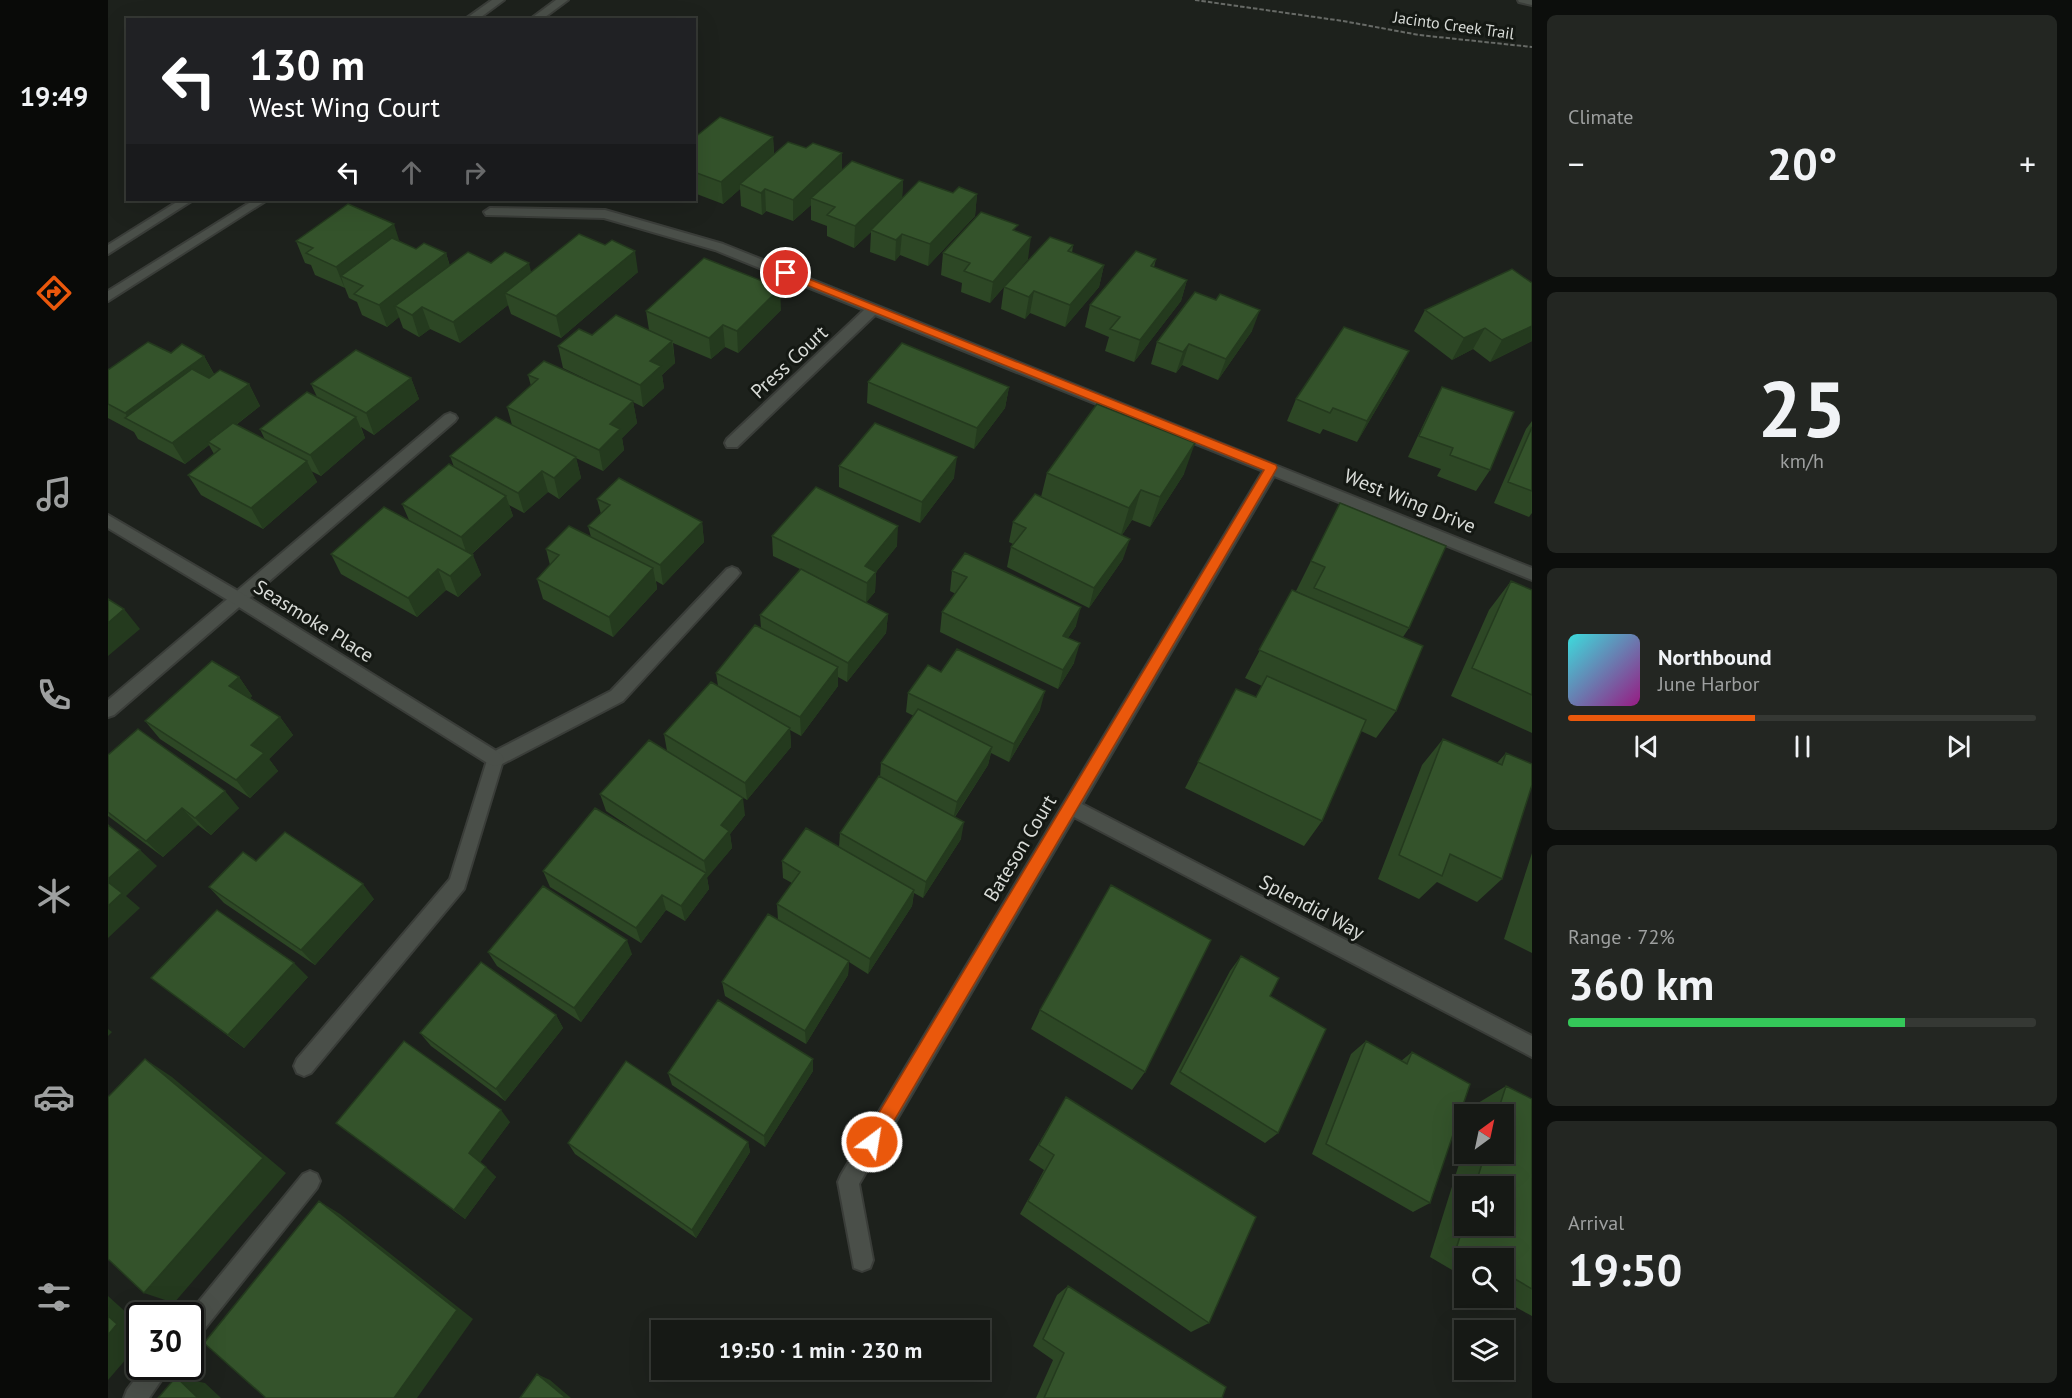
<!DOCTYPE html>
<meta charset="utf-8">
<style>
:root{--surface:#161915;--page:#232622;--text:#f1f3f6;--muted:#9ea0a0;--line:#353834;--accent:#ea580c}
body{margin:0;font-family:"PT Sans",sans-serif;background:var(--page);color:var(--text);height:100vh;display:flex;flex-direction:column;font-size:22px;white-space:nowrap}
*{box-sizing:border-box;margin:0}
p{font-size:20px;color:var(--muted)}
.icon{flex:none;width:33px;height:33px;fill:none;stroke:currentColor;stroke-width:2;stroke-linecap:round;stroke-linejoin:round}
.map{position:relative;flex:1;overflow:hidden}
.side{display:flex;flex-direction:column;gap:15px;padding:15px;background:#0c0e0c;width:540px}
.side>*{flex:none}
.guide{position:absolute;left:18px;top:18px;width:570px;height:183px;border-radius:0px;box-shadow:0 6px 24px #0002,0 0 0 2px var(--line);background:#202124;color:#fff;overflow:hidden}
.needle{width:39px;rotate:33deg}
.tools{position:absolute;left:1346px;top:1104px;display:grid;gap:12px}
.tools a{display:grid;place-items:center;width:60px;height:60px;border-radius:0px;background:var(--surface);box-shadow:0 6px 24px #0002,0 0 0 2px var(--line);font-size:30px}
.speed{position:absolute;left:18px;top:1302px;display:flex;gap:12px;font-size:30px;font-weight:700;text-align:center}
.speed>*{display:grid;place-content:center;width:78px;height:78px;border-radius:50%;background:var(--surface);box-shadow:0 6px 24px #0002,0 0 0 2px var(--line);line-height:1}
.speed .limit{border:3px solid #111;border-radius:9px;background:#fff;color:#111}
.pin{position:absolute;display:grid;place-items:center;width:51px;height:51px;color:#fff;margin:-26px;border:3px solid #fff;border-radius:50%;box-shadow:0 2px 6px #0007}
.me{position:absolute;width:66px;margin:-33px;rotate:31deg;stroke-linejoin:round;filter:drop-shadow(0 0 4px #0008)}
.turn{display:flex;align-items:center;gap:21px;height:126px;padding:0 24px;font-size:27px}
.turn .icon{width:78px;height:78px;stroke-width:2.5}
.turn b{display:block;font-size:42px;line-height:51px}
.lanes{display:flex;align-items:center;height:57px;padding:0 24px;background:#0003;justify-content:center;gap:30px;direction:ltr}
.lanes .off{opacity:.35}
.big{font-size:45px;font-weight:700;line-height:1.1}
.side .tile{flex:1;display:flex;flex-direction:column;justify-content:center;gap:9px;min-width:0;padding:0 21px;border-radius:9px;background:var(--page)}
.side .dial{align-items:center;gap:0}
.dial b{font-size:78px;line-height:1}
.song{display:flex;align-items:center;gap:18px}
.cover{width:72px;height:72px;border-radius:9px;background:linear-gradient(135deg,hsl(180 70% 55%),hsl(310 70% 35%))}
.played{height:6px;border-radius:3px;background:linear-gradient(90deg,var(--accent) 40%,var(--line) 40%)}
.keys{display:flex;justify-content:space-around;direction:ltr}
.heat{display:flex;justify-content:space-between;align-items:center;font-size:33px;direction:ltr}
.charge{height:9px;border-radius:4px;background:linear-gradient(90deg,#34c759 72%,var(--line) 0)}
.trip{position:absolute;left:543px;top:1320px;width:339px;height:60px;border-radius:0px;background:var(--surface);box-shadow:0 6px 24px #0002,0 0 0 2px var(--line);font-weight:700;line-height:60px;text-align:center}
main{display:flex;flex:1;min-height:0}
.menu{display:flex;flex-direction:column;width:108px;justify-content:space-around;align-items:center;background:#090a08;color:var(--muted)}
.menu .icon{width:42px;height:42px}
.menu .selected{color:var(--accent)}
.menu b{font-size:27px;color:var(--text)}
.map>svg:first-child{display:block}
</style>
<main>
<nav class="menu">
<b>19:49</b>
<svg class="icon selected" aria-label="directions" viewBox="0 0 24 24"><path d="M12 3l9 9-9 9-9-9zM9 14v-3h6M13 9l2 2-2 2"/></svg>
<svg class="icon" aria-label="music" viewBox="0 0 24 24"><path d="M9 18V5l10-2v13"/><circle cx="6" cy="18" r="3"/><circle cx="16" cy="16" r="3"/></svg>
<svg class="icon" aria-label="phone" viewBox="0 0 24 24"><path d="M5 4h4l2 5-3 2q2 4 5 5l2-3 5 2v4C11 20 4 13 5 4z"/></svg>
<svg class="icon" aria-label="climate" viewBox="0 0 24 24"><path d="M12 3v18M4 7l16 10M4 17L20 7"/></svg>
<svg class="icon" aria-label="car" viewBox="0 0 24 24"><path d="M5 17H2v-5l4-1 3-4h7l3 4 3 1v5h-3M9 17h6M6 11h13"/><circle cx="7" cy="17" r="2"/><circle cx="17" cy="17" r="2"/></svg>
<svg class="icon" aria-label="filters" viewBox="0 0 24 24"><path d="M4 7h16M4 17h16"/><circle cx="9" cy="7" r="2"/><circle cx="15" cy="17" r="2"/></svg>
</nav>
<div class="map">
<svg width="1424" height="1398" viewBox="0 0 1424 1398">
<rect width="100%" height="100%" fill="#1d211c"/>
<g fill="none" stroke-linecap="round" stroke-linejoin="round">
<defs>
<path id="service" d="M342 413 347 415 349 418 347 421 6 715 0 717V700L337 415Z
M624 567 629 569 632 573 629 577 515 701 394 764 356 889 203 1073 196 1076 189 1073 186 1066 189 1059 342 879 381 754 503 691 619 569Z
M202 1171 209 1174 212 1181 209 1188 90 1337 82 1340V1316H79L195 1174Z
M37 1366H63L41 1398H16L19 1390Z"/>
<path id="minor" d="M1410 0H1424V5L1411 2Z
M382 208 497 210 615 244 1424 568V580L1166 476 974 804 1424 1036V1057L966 817 751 1184 765 1260 762 1268 754 1271 746 1268 730 1182 733 1175 1155 471 767 315 629 447H619L617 443 619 439 756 310 607 250 496 218 378 215 376 212Z
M0 515 135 594 393 754 396 759 393 764 387 766 381 764 123 602 0 528Z"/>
<path id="secondary" d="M384 0H396L369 20H356Z
M448 0H460L433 20H421Z
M72 200H85L0 254V245Z
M146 200H159L0 301V291Z"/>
</defs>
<use href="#service" stroke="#3a3d39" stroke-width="4"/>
<use href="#minor" stroke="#3a3d39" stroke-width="4"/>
<use href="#secondary" stroke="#3a3d39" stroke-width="4"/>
<path stroke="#676a66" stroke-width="2" stroke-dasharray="4.5 2" stroke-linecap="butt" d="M1087 0 1235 21 1311 35 1424 47"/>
<use href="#service" fill="#4a4f49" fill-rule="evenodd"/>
<use href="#minor" fill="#4a4f49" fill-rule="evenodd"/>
<use href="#secondary" fill="#4a4f49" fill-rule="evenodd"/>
</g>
<path fill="#2d4725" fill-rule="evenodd" d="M665 137 666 154 734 170 795 180 794 198 845 193 869 194 867 216 820 266 792 255 787 261 762 252 763 232 746 248 719 236V226L703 220V205L685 221 658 211 654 215 633 206 632 189 615 204 586 193V138Z
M909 232 920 259 882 303 853 292 854 283 833 275 835 253Z
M188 241 292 242 308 249 338 253 342 266 383 263 423 272H530L453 338 403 314 400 305 352 343 322 329 311 337 295 328 291 317 279 327 254 315 249 302 241 298 237 288 207 275 203 265 197 263Z
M965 245 964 253 996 265 991 287 957 327 922 313 917 319 893 309 896 287Z
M1048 259 1046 267 1079 280 1073 301 1026 362 997 351 1001 337 977 327 982 305Z
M673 310 630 353 617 347 603 359 565 343 567 363 554 375 556 388 535 407 525 402 529 423 514 438 516 450 495 471 468 458 473 478 451 499 440 492 416 513 401 505 405 516 364 554 373 575 350 597 338 590 309 617 233 574 223 554 301 520 294 504 346 467 342 456 404 425 399 407 423 386 420 375 517 398 455 368 450 346 484 335 541 330 538 311Z
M1317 310 1424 341 1382 362 1365 349 1344 360 1306 331Z
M1144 331 1110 380 1074 365 1068 373 1043 364 1049 342Z
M63 353 96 356 106 374 141 384 152 406 128 425 157 440 152 429 209 397 203 384 303 378 311 399 266 435 253 427 257 438 213 476 203 471 209 482 155 529 93 495 80 475 106 454 101 445 77 464 30 439 26 432 0 418V370Z
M1290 372 1249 442 1215 429 1212 434 1179 421 1188 399Z
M760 382 901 387 897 408 866 449 759 403Z
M1334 387 1382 470 1368 491 1329 476 1333 469 1300 457 1323 408Z
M1424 421V513L1421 517 1386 503 1418 429Z
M731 466 846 478 812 523 731 487Z
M939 473 1076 474 1042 527 1024 520 1014 535 1015 559 981 608 899 567 903 547 905 544 901 542 905 522 933 497Z
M489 499 594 522 596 542 555 585 548 581 549 589 505 637 435 599 429 579 442 565 438 549 483 537 480 526 493 514Z
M1232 503 1301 628 1295 637 1288 711 1268 738 1253 731 1214 821 1196 846 1077 788 1128 689 1148 697 1154 686 1137 678 1184 590 1201 597 1188 591Z
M664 536 789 546 768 572 767 592 758 602 780 614 778 633 739 682 730 677V686L693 736 682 730 683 747 639 800 606 780 637 815 622 834 624 848 599 877 601 889 577 921 558 910 533 943 442 887 435 871 546 843 498 811 492 794 559 751 556 734 610 686 608 673 653 628 652 615 692 569 665 556Z
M844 571 968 626 960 638 966 663 950 689 832 632 834 612 848 594 842 591Z
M1403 581 1424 590V733L1343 696 1381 610Z
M833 672 932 710 901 762 883 753 880 765 847 817 853 839 815 898 806 893 804 906 760 974 741 962 740 975 698 1044 617 996 614 982 697 935 670 920 669 904 684 883 675 878 674 861 731 847 732 833 772 777 773 763 806 716 798 712 800 693Z
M131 677 144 696 142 698 172 717 185 735 161 759 170 771 142 798 52 739 37 721Z
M1335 739 1389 763 1398 753 1394 879 1369 902 1329 882 1311 899 1270 879 1314 765Z
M0 755 131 808 103 835 90 825 55 857 0 816Z
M1424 853V953L1396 939Z
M101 887 266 899 207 965 116 903Z
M380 952 524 954 473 1022 389 966Z
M1133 956 1162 996 1170 1133 1157 1143 1062 1084 1122 971Z
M200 977 136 1048 43 978Z
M932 1010 1037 1072 1024 1090 923 1029Z
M448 1015 455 1028 397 1101 323 1046 312 1033Z
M1258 1041 1293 1061 1304 1052 1322 1203 1305 1212 1204 1154 1243 1054Z
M705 1059V1071L657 1147 564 1085 560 1073Z
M1398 1086 1424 1099V1316L1391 1298H1395V1258H1356V1277L1322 1257 1356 1148V1154H1395V1114H1367L1370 1103ZM1356 1186H1395L1356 1226Z
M948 1114 1101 1323 1083 1332 912 1214 936 1170 921 1160Z
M402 1122 372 1162 388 1177 357 1219 228 1123Z
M640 1142 642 1152 588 1238 467 1154 460 1143Z
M960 1286 1114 1398H928L945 1360 925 1346 949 1295Z"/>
<path fill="#243a1e" d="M665 137 666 158 632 184V189L615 204 613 182Z
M734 153V175L703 198V205L685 221V200Z
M795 180 794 202 763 230V232L746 248 747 226Z
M657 189 658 211 654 215 653 193Z
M869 194 867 216 820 266 822 244Z
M286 224 293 246 233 276 237 289 228 267Z
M794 234 792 255 787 261 788 240Z
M923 237 920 259 882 303 885 282Z
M527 251 530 272 453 338 448 316Z
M338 253 344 275 287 306 291 317 279 327 271 305Z
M421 263 426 284 397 293 400 305 352 343 345 322Z
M996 265 991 287 957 327 962 305Z
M1079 280 1073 301 1026 362 1032 340Z
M672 288 673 310 630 353 629 331Z
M926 291 922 313 917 319 921 297Z
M314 307 322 329 311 337 304 315Z
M1152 310 1144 331 1110 380 1118 359Z
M615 325 617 347 603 359 601 338Z
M1424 326V341L1382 362 1394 340Z
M1377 328 1365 349 1344 360 1356 338Z
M564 341 567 363 554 375 556 388 535 407 532 385 542 361Z
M1081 344 1074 365 1068 373 1075 352Z
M1301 351 1290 372 1249 442 1259 421Z
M96 356 107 377 21 420 17 413Z
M303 378 311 399 266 435 258 413Z
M141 384 152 406 103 444 100 442 101 445 77 464 64 443Z
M901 387 897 408 866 449 869 428Z
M525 401 529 423 514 438 516 450 495 471 491 450 502 424Z
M248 417 257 438 213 476 202 455Z
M1087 443 1076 474 1042 527 1052 497Z
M468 457 473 478 451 499 446 478Z
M849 457 846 478 812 523 814 502Z
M199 461 209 482 155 529 143 508Z
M434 471 440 492 416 513 410 493Z
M1033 490 1024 520 1012 538 1021 508Z
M398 496 405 516 360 557 353 537Z
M594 522 596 542 555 585 552 565Z
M790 526 789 546 768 572 767 592 758 603 759 583 757 566Z
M1022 539 1015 559 981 608 986 588Z
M365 555 373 575 350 597 342 576Z
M545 568 549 589 505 637 501 617Z
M330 569 338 590 309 617 300 598Z
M973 607 968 626 949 655 955 636Z
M16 609 32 629 0 656V623Z
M780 614 778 633 739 682 740 663Z
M972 643 966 663 950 689 955 670Z
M730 667V686L693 736 692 717Z
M131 677 144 696 135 705 121 686Z
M937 691 932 710 901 762 906 744Z
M172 717 185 735 161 759 170 771 142 798 128 780 143 745Z
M682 728 683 747 639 800 637 783Z
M884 747 880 765 845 819 849 802Z
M117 791 131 808 103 835 87 818Z
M635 798 637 815 622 834 624 848 599 878 596 861 613 825Z
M74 808 90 825 55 857 38 841Z
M856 822 853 839 815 898 818 882Z
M32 850 49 866 18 896 32 908 0 938V879Z
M598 873 601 889 577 921 573 906Z
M255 884 266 899 207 965 193 950Z
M806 890 804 906 760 974 762 959Z
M554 895 558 910 533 943 528 928Z
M519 940 524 954 473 1022 466 1008Z
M741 961 740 975 698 1044 697 1031Z
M186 963 200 977 136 1048 120 1035Z
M448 1015 455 1028 397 1101 388 1089Z
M0 1029 4 1032 0 1036Z
M37 1059 64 1077 178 1173 66 1303 36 1293Z
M705 1059V1071L657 1147 656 1136Z
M393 1110 402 1122 371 1164 361 1153Z
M640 1142 642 1152 588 1238 584 1230Z
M378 1167 388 1177 357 1219 346 1210Z
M211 1201 232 1214 365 1319 309 1398H286Z
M0 1296 32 1325V1343L0 1380Z
M429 1374 442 1380 463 1398H458Z
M68 1377 97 1383 113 1398H90Z"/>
<path fill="#34532b" stroke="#243a1e" stroke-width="1.5" d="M612 117 665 137 613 182 586 172V138Z
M680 142 698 148 705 143 734 153 685 200 657 189 653 193 632 184Z
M744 161 795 180 747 226 719 215 727 207 703 198Z
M811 181 845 193 851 187 869 194 822 244 794 234 788 240 763 230Z
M240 204 286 224 228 267 198 253 205 248 188 241Z
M873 212 910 225 905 230 923 237 885 282 856 271 862 263 835 253Z
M471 234 497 245 504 240 527 251 448 316 397 293Z
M942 237 965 245 960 251 996 265 962 305 926 291 921 297 896 287Z
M284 238 308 249 316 243 338 253 271 305 246 294 255 286 233 276Z
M1028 251 1048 259 1043 266 1079 280 1032 340 1002 329 1012 317 982 305Z
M360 252 383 263 397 252 421 263 345 322 314 307 304 315 287 306Z
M596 258 672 288 629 331 615 325 601 338 538 311Z
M1404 269 1424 283V326L1394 340 1377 328 1356 338 1317 310Z
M1087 292 1108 300 1112 294 1152 310 1118 359 1081 344 1075 352 1049 342Z
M508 315 564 341 542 361 553 366 532 385 450 346 471 329 484 335Z
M1236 327 1301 351 1259 421 1225 408 1222 413 1188 399Z
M40 342 63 353 74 344 96 356 17 413 0 404V370Z
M794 343 901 387 869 428 760 382Z
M248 350 303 378 258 413 203 384Z
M436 361 525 401 502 424 512 429 491 450 399 407 430 379 420 375Z
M84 369 101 378 112 370 141 384 64 443 17 418Z
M1334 387 1406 412 1382 470 1342 455 1345 448 1311 436Z
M199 392 248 417 202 455 152 429Z
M989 404 1087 443 1052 497 1033 490 1021 508 939 473Z
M388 417 468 457 446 478 434 471 410 493 342 456Z
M125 423 199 461 143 508 80 475 112 449 100 442Z
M767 423 849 457 814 502 731 466Z
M1424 427V491L1400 482Z
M341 464 398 496 353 537 294 504Z
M511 478 594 522 552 565 480 526 502 505 489 499Z
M708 487 790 526 757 566 768 572 759 583 664 536Z
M927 494 1022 539 986 588 903 547 918 528 905 522Z
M1232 503 1338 546 1301 628 1206 588 1217 567 1203 561Z
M276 507 365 555 342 576 330 569 300 598 223 554Z
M461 526 545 568 501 617 429 579 451 555 438 549Z
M857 553 973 607 955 636 972 643 955 670 834 612 859 577 844 571Z
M693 569 780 614 740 663 652 615Z
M1403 581 1424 590V695L1364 668Z
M1184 590 1315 646 1288 711 1151 650Z
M0 599 16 609 0 623Z
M647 625 730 667 692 717 608 673Z
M849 649 937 691 906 744 800 693 820 665 833 672Z
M104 661 131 677 121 686 172 717 143 745 156 753 128 780 37 721Z
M1159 676 1258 720 1214 821 1090 762 1128 689 1148 697Z
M603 682 682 728 637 783 556 734Z
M810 709 884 747 849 802 773 763Z
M30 729 117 791 87 818 74 808 38 841 0 812V755Z
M1335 739 1394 765 1398 753 1424 764V785L1394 879 1342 854 1334 876 1291 855Z
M541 740 635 798 613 825 621 831 596 861 492 794Z
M771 776 856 822 818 882 732 833Z
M487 808 598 873 573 906 554 895 528 928 435 871Z
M0 825 32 850 0 879Z
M698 828 806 890 762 959 669 904 692 872 674 861Z
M177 832 255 884 193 950 101 887 135 852 148 861Z
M0 882 14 893 0 906Z
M1003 885 1103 940 1037 1072 932 1010Z
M435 886 519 940 466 1008 380 952Z
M109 910 186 963 120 1035 43 978Z
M660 914 741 961 697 1031 614 982Z
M1133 956 1171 978 1162 996 1218 1029 1170 1133 1072 1072Z
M373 962 448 1015 388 1089 312 1033Z
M610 1000 705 1059 656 1136 560 1073Z
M296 1041 393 1110 361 1153 378 1167 346 1210 228 1123Z
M1258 1041 1299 1064 1304 1052 1362 1084 1322 1203 1218 1144Z
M37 1059 155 1158 36 1293 0 1259V1097Z
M518 1061 640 1142 584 1230 460 1143Z
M1398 1086 1424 1099V1289L1395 1272V1258H1371L1349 1246 1356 1224V1226H1395V1186H1367L1377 1154H1395V1114H1389Z
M958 1097 1148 1217 1101 1323 920 1201 946 1155 931 1145Z
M211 1201 349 1310 286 1398H158L96 1343Z
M960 1286 1118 1387 1114 1398H936L956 1353 935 1339Z
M0 1316 9 1324 0 1335Z
M429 1374 458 1398H412Z
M68 1377 90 1398H50Z"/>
<path fill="#ea580c" stroke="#983908" stroke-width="1.5" d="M678 270 1168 465 1169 468 770 1148 764 1151 757 1148 755 1142 757 1136 1156 470 674 275V271Z"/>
<g text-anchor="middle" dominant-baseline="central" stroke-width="6" stroke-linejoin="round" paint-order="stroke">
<g font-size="16" fill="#d9dcd8" stroke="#141813">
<text transform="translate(1346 25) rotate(8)">Jacinto Creek Trail</text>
</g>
<g font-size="20" fill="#d9dcd8" stroke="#141813">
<text transform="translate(681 362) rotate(-43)">Press Court</text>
<text transform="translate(1302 501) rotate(22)">West Wing Drive</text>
<text transform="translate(206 621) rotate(32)">Seasmoke Place</text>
<text transform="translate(912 848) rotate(-59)">Bateson Court</text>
<text transform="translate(1204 907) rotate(28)">Splendid Way</text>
</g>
</g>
</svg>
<div class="tools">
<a><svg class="needle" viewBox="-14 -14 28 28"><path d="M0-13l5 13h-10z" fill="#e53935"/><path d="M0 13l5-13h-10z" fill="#9ea0a0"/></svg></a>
<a><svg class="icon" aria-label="sound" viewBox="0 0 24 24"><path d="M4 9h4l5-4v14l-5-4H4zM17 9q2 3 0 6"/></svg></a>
<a><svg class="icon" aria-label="search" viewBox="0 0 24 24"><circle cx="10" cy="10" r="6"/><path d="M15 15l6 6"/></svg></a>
<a><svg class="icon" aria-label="layers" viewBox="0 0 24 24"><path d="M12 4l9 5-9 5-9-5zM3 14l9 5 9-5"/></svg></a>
</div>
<div class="speed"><div class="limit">30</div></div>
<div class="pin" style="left:678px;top:273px;background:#d93025"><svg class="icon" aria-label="arrive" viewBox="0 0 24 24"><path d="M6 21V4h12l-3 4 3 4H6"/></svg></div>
<svg class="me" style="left:764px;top:1142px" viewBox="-20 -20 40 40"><circle r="17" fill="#ea580c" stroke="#fff" stroke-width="3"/><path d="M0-11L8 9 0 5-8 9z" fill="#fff"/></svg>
<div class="trip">19:50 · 1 min · 230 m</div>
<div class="guide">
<div class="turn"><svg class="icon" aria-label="left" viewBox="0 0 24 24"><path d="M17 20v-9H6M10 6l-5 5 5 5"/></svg><div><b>130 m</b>West Wing Court</div></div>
<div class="lanes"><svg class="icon" aria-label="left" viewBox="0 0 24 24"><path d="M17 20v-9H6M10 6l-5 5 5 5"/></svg><svg class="icon off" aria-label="ahead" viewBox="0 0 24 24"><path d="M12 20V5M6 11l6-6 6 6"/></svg><svg class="icon off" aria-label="right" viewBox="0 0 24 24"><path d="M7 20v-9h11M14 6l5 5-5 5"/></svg></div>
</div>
</div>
<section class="side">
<div class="tile"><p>Climate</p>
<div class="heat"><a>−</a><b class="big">20°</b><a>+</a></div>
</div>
<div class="tile dial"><b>25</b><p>km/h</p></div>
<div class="tile">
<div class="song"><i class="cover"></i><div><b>Northbound</b><p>June Harbor</p></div></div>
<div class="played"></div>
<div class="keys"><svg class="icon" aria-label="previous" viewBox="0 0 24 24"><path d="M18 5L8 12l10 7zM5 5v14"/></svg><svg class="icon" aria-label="pause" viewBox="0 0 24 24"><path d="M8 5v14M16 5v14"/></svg><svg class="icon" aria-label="next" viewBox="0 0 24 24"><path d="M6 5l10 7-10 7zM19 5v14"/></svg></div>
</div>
<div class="tile"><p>Range · 72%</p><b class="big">360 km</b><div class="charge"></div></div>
<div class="tile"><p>Arrival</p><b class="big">19:50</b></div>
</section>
</main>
